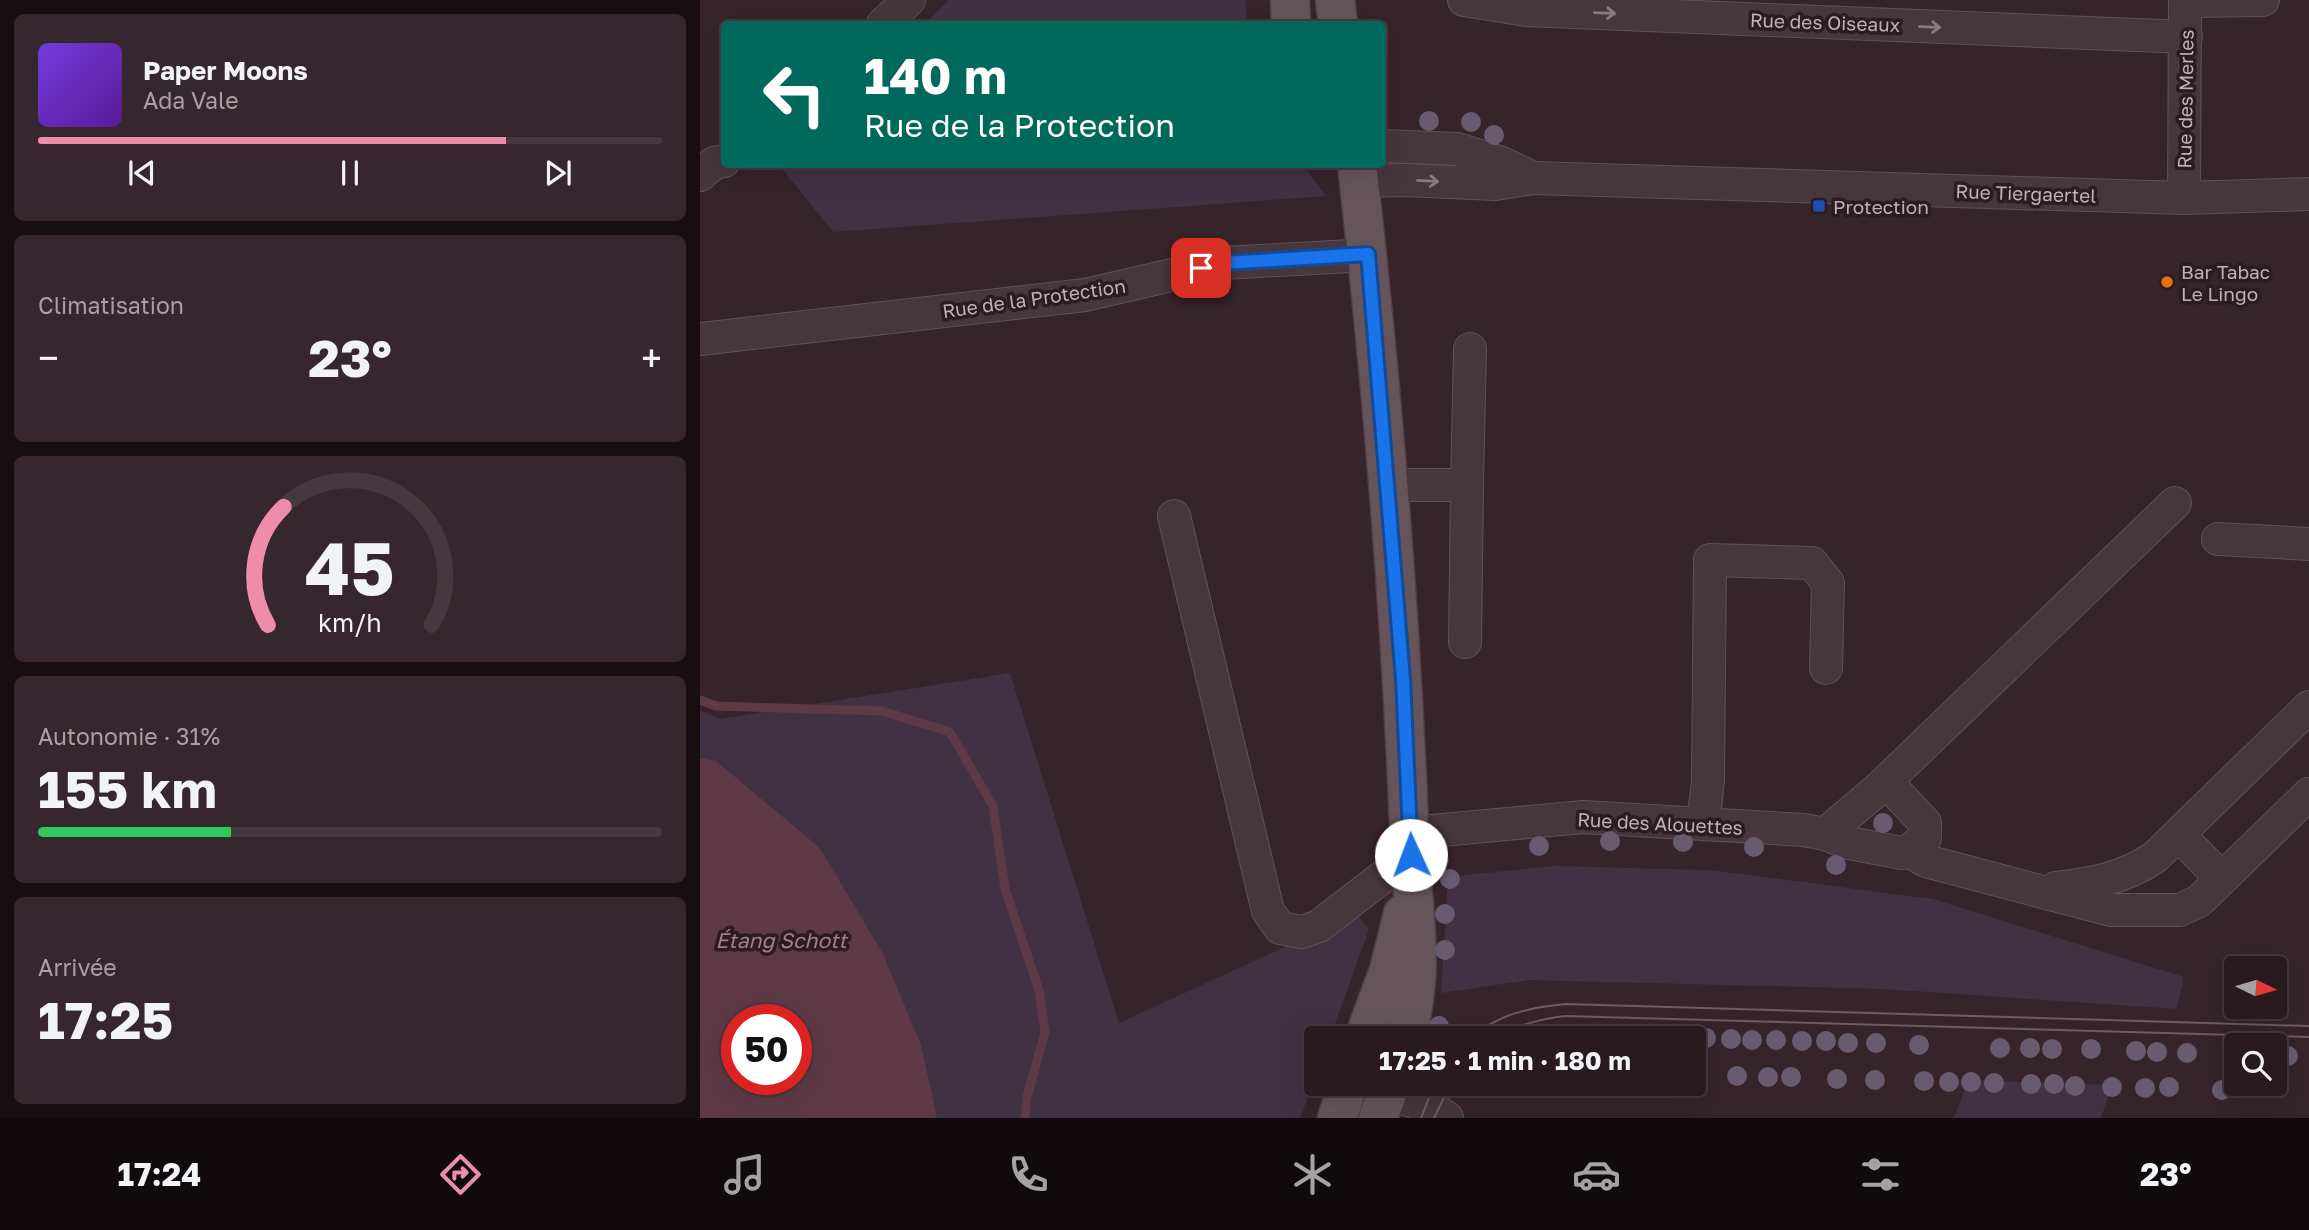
<!DOCTYPE html>
<html lang="fr">
<meta charset="utf-8">
<style>
:root{--surface:#291a20;--page:#35272d;--text:#f1f3f6;--muted:#a5a1a5;--line:#45383e;--accent:#ed8daa}
body{margin:0;font-family:"Golos Text",sans-serif;background:var(--page);color:var(--text);height:100vh;display:flex;flex-direction:column;font-size:26px;white-space:nowrap}
*{box-sizing:border-box;margin:0}
p{font-size:23px;color:var(--muted)}
.icon{flex:none;width:38px;height:38px;fill:none;stroke:currentColor;stroke-width:2;stroke-linecap:round;stroke-linejoin:round}
.map{position:relative;flex:1;overflow:hidden}
.side{display:flex;flex-direction:column;gap:14px;padding:14px;background:#170e12;width:700px}
.side>*{flex:none}
.banner{position:absolute;left:21px;top:21px;width:665px;height:147px;border-radius:7px;box-shadow:0 7px 28px #0002,0 0 0 2px var(--line);background:#00695c;color:#fff;overflow:hidden}
.needle{width:46px;rotate:95deg}
.controls{position:absolute;left:1524px;top:956px;display:grid;gap:14px}
.controls a{display:grid;place-items:center;width:63px;height:63px;border-radius:7px;background:var(--surface);box-shadow:0 7px 28px #0002,0 0 0 2px var(--line);font-size:35px}
.speed{position:absolute;left:21px;top:1004px;display:flex;gap:14px;font-size:35px;font-weight:700;text-align:center}
.speed>*{display:grid;place-content:center;width:91px;height:91px;border-radius:50%;background:var(--surface);box-shadow:0 7px 28px #0002,0 0 0 2px var(--line);line-height:1}
.speed .limit{border:10px solid #d22;background:#fff;color:#111}
.pin{position:absolute;display:grid;place-items:center;width:60px;height:60px;color:#fff;margin:-30px;border-radius:14px;box-shadow:0 4px 10px #0006}
.me{position:absolute;width:77px;margin:-38px;rotate:358deg;stroke-linejoin:round;filter:drop-shadow(0 0 5px #0008)}
.turn{display:flex;align-items:center;gap:24px;height:147px;padding:0 28px;font-size:32px}
.turn .icon{width:91px;height:91px;stroke-width:2.5}
.turn b{display:block;font-size:49px;line-height:60px}
.big{font-size:52px;font-weight:700;line-height:1.1}
.side .tile{flex:1;display:flex;flex-direction:column;justify-content:center;gap:10px;min-width:0;padding:0 24px;border-radius:10px;background:var(--page)}
.side .dial{align-items:center;gap:0}
.dial svg{height:182px;overflow:visible;fill:none;stroke:var(--line);stroke-width:7;stroke-linecap:round;text-anchor:middle}
.dial text{fill:var(--text);stroke:none}
.song{display:flex;align-items:center;gap:21px}
.cover{width:84px;height:84px;border-radius:10px;background:linear-gradient(135deg,hsl(260 70% 55%),hsl(270 70% 35%))}
.played{height:7px;border-radius:4px;background:linear-gradient(90deg,var(--accent) 75%,var(--line) 75%)}
.keys{display:flex;justify-content:space-around;direction:ltr}
.heat{display:flex;justify-content:space-between;align-items:center;font-size:38px;direction:ltr}
.charge{height:10px;border-radius:5px;background:linear-gradient(90deg,#34c759 31%,var(--line) 0)}
.trip{position:absolute;left:604px;top:1026px;width:402px;height:70px;border-radius:7px;background:var(--surface);box-shadow:0 7px 28px #0002,0 0 0 2px var(--line);font-weight:700;line-height:70px;text-align:center}
.tabs{display:flex;height:112px;justify-content:space-around;align-items:center;background:#100a0d;color:var(--muted)}
.tabs .icon{width:49px;height:49px}
.tabs .selected{color:var(--accent)}
.tabs b{font-size:32px;color:var(--text)}
main{display:flex;flex:1;min-height:0}
.map>svg:first-child{display:block}
</style>
<main>
<section class="side">
<div class="tile">
<div class="song"><i class="cover"></i><div><b>Paper Moons</b><p>Ada Vale</p></div></div>
<div class="played"></div>
<div class="keys"><svg class="icon" aria-label="previous" viewBox="0 0 24 24"><path d="M18 5L8 12l10 7zM5 5v14"/></svg><svg class="icon" aria-label="pause" viewBox="0 0 24 24"><path d="M8 5v14M16 5v14"/></svg><svg class="icon" aria-label="next" viewBox="0 0 24 24"><path d="M6 5l10 7-10 7zM19 5v14"/></svg></div>
</div>
<div class="tile"><p>Climatisation</p>
<div class="heat"><a>−</a><b class="big">23°</b><a>+</a></div>
</div>
<div class="tile dial"><svg viewBox="0 0 100 80">
<path d="M14 69A42 42 0 1 1 86 69"/>
<path d="M14 69A42 42 0 0 1 21 17" stroke="#ed8daa"/>
<text x="50" y="56" font-size="32" font-weight="700">45</text>
<text x="50" y="72" font-size="11">km/h</text>
</svg></div>
<div class="tile"><p>Autonomie · 31%</p><b class="big">155 km</b><div class="charge"></div></div>
<div class="tile"><p>Arrivée</p><b class="big">17:25</b></div>
</section>
<div class="map">
<svg width="1609" height="1118" viewBox="0 0 1609 1118">
<rect width="100%" height="100%" fill="#37232a"/>
<path fill="#423043" fill-rule="evenodd" d="M249 0H545L548 24H224Z
M79 165H603L626 196 133 232Z
M310 673 419 1023 656 914 669 929 630 1038H616V1076L600 1118H0V710L20 719ZM37 1020H96V1080H37Z
M853 866 1010 870 1233 899 1484 977 1477 1009 1183 989 829 980 741 993 748 877Z
M1268 1080 1412 1085 1401 1118H1254Z"/>
<path fill="#5e3a47" fill-rule="evenodd" d="M0 758 16 761 120 848 183 954 221 1045 237 1118H0ZM37 1020H96V1080H37Z"/>
<g fill="none" stroke-linecap="round" stroke-linejoin="round">
<path stroke="#5e3a47" stroke-width="9" d="M0 700 16 706 182 711 250 732 293 806 305 889 339 990 345 1032 327 1097 325 1118"/>
<defs>
<path id="minor" d="M764 0 826 10 1486 37
M1486 1 1563 0
M183 24 209 0
M682 146 757 149 802 163 833 178
M0 175 14 163 24 161
M659 181 705 180 795 184 833 178 1484 198 1609 194
M1484 198 1485 0
M0 339 385 295 524 263 668 255
M687 485H767L765 642
M767 485 770 349
M474 516 568 911 580 928 602 932 619 926 711 855
M1518 539 1609 544
M1178 789 1475 503
M1003 824 1008 781 1010 560 1112 563 1128 583 1126 668
M710 833 883 817 1104 830 1125 834 1149 843 1202 853 1209 851 1225 838V823L1192 788 1178 789 1125 834
M1479 835 1522 879
M1209 851 1226 861 1411 910H1480L1499 901 1609 794
M1356 888C1392 884 1425 878 1455 857L1609 707
M673 1083V1086L737 1111 747 1118"/>
<path id="major" d="M590 0 591 24
M635 0 638 24
M657 164C681 376 699 589 708 802 709 824 710 847 711 870 716 933 723 975 706 1038
M664 1038 689 970 703 914
M637 1118 649 1083
M678 1118 691 1083"/>
</defs>
<use href="#minor" stroke="#625157" stroke-width="34"/>
<use href="#major" stroke="#504045" stroke-width="41"/>
<use href="#minor" stroke="#47363c" stroke-width="32"/>
<use href="#major" stroke="#67545b" stroke-width="38"/>
<path stroke="#705b62" stroke-width="2" d="M771 1038C798 1014 831 1007 866 1004L1609 1026
M793 1038C817 1025 839 1019 865 1016L1609 1037
M721 1118 735 1083
M734 1118 751 1083"/>
</g>
<g fill="#695b6f">
<circle cx="729" cy="121" r="10"/>
<circle cx="771" cy="122" r="10"/>
<circle cx="794" cy="135" r="10"/>
<circle cx="1183" cy="823" r="10"/>
<circle cx="910" cy="841" r="10"/>
<circle cx="983" cy="842" r="10"/>
<circle cx="839" cy="846" r="10"/>
<circle cx="1054" cy="847" r="10"/>
<circle cx="1136" cy="865" r="10"/>
<circle cx="750" cy="879" r="10"/>
<circle cx="745" cy="914" r="10"/>
<circle cx="745" cy="950" r="10"/>
<circle cx="739" cy="1026" r="10"/>
<circle cx="1006" cy="1038" r="10"/>
<circle cx="1031" cy="1039" r="10"/>
<circle cx="1052" cy="1040" r="10"/>
<circle cx="1076" cy="1040" r="10"/>
<circle cx="1102" cy="1041" r="10"/>
<circle cx="1126" cy="1041" r="10"/>
<circle cx="1148" cy="1043" r="10"/>
<circle cx="1176" cy="1043" r="10"/>
<circle cx="1219" cy="1045" r="10"/>
<circle cx="1300" cy="1048" r="10"/>
<circle cx="1330" cy="1048" r="10"/>
<circle cx="1352" cy="1049" r="10"/>
<circle cx="1391" cy="1049" r="10"/>
<circle cx="1436" cy="1051" r="10"/>
<circle cx="1457" cy="1052" r="10"/>
<circle cx="1487" cy="1053" r="10"/>
<circle cx="1588" cy="1056" r="10"/>
<circle cx="1037" cy="1076" r="10"/>
<circle cx="1068" cy="1077" r="10"/>
<circle cx="1091" cy="1077" r="10"/>
<circle cx="1137" cy="1079" r="10"/>
<circle cx="1175" cy="1080" r="10"/>
<circle cx="1224" cy="1081" r="10"/>
<circle cx="1249" cy="1082" r="10"/>
<circle cx="1271" cy="1082" r="10"/>
<circle cx="1294" cy="1083" r="10"/>
<circle cx="1331" cy="1084" r="10"/>
<circle cx="1354" cy="1084" r="10"/>
<circle cx="1375" cy="1086" r="10"/>
<circle cx="1412" cy="1087" r="10"/>
<circle cx="1469" cy="1087" r="10"/>
<circle cx="1445" cy="1088" r="10"/>
<circle cx="1522" cy="1090" r="10"/>
</g>
<defs><path id="oneway-shaft" d="M-6 0H5M1.5-3L5.5 0L1.5 3" fill="none" stroke-width="1.6" stroke-linecap="round" stroke-linejoin="round" transform="scale(1.75)"/></defs>
<g stroke="#8b7a80">
<use href="#oneway-shaft" transform="translate(905 13) rotate(2)"/>
<use href="#oneway-shaft" transform="translate(1230 27) rotate(2)"/>
<use href="#oneway-shaft" transform="translate(728 181) rotate(3)"/>
</g>
<g fill="none" stroke-linecap="round" stroke-linejoin="round">
<defs>
<path id="route" d="M501 268 524 263 668 254 703 679 711 855"/>
</defs>
<use href="#route" stroke="#114b97" stroke-width="18"/>
<use href="#route" stroke="#1a73e8" stroke-width="12"/>
</g>
<rect fill="#1a4fb4" stroke="#2c1c21" stroke-width="2.5" x="1112" y="199" width="14" height="14" rx="3.5"/>
<circle fill="#e8710a" stroke="#2c1c21" stroke-width="2.5" cx="1467" cy="282" r="7"/>
<g text-anchor="middle" dominant-baseline="central" stroke-width="7" stroke-linejoin="round" paint-order="stroke">
<g font-size="19" fill="#c3b1b7" stroke="#2c1c21">
<text transform="translate(1125 22) rotate(2)">Rue des Oiseaux</text>
<text transform="translate(1485 99) rotate(-89)">Rue des Merles</text>
<text transform="translate(1326 193) rotate(2)">Rue Tiergaertel</text>
<text transform="translate(334 298) rotate(-8)">Rue de la Protection</text>
<text transform="translate(960 823) rotate(3)">Rue des Alouettes</text>
</g>
<g font-size="19" fill="#c3b1b7" stroke="#2c1c21" text-anchor="start">
<text x="1133" y="206">Protection</text>
<text x="1481" y="271">Bar Tabac<tspan x="1481" dy="22">Le Lingo</tspan></text>
</g>
<g font-size="21" font-style="italic" fill="#a97c8c" stroke="#2c1c21">
<text x="81" y="940">Étang Schott</text>
</g>
</g>
</svg>
<div class="controls">
<a><svg class="needle" viewBox="-14 -14 28 28"><path d="M0-13l5 13h-10z" fill="#e53935"/><path d="M0 13l5-13h-10z" fill="#a5a1a5"/></svg></a>
<a><svg class="icon" aria-label="search" viewBox="0 0 24 24"><circle cx="10" cy="10" r="6"/><path d="M15 15l6 6"/></svg></a>
</div>
<div class="speed"><div class="limit">50</div></div>
<div class="pin" style="left:501px;top:268px;background:#d93025"><svg class="icon" aria-label="arrive" viewBox="0 0 24 24"><path d="M6 21V4h12l-3 4 3 4H6"/></svg></div>
<svg class="me" style="left:711px;top:855px" viewBox="-20 -20 40 40"><circle r="19" fill="#fff"/><path d="M0-13L10 11 0 6-10 11z" fill="#1a73e8"/></svg>
<div class="trip">17:25 · 1 min · 180 m</div>
<div class="banner">
<div class="turn"><svg class="icon" aria-label="left" viewBox="0 0 24 24"><path d="M17 20v-9H6M10 6l-5 5 5 5"/></svg><div><b>140 m</b>Rue de la Protection</div></div>
</div>
</div>
</main>
<nav class="tabs">
<b>17:24</b>
<svg class="icon selected" aria-label="directions" viewBox="0 0 24 24"><path d="M12 3l9 9-9 9-9-9zM9 14v-3h6M13 9l2 2-2 2"/></svg>
<svg class="icon" aria-label="music" viewBox="0 0 24 24"><path d="M9 18V5l10-2v13"/><circle cx="6" cy="18" r="3"/><circle cx="16" cy="16" r="3"/></svg>
<svg class="icon" aria-label="phone" viewBox="0 0 24 24"><path d="M5 4h4l2 5-3 2q2 4 5 5l2-3 5 2v4C11 20 4 13 5 4z"/></svg>
<svg class="icon" aria-label="climate" viewBox="0 0 24 24"><path d="M12 3v18M4 7l16 10M4 17L20 7"/></svg>
<svg class="icon" aria-label="car" viewBox="0 0 24 24"><path d="M5 17H2v-5l4-1 3-4h7l3 4 3 1v5h-3M9 17h6M6 11h13"/><circle cx="7" cy="17" r="2"/><circle cx="17" cy="17" r="2"/></svg>
<svg class="icon" aria-label="filters" viewBox="0 0 24 24"><path d="M4 7h16M4 17h16"/><circle cx="9" cy="7" r="2"/><circle cx="15" cy="17" r="2"/></svg>
<b>23°</b>
</nav>
